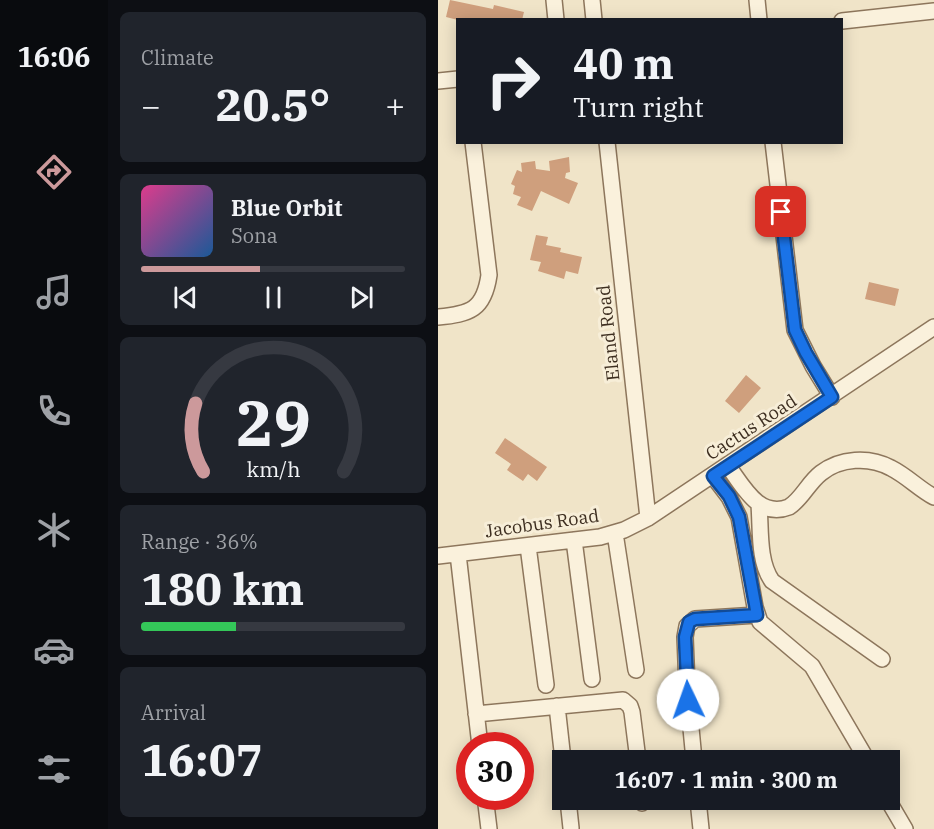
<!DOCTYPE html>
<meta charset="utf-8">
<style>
:root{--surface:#171b24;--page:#20242c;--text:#f1f3f6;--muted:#9ea1a6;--line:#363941;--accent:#cc999b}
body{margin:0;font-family:"IBM Plex Serif",serif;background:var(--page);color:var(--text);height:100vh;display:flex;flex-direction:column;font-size:22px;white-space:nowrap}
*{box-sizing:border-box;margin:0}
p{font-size:20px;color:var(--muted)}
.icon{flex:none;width:33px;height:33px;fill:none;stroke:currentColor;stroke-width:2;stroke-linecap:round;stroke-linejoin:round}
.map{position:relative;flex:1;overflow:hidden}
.panel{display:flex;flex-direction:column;gap:12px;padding:12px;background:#0d0f14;width:330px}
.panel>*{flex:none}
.banner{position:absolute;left:18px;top:18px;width:387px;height:126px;border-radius:0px;box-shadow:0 3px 15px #0003;background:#171b24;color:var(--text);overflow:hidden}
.speed{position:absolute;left:18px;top:732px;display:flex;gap:12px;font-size:30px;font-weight:700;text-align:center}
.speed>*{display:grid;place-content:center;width:78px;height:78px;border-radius:50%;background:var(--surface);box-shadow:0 3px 15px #0003;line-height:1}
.speed .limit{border:9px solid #d22;background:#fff;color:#111}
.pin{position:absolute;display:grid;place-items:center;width:51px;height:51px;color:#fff;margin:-26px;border-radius:12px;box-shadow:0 3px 9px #0006}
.me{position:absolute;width:66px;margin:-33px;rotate:357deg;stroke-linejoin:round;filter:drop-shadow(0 0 4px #0008)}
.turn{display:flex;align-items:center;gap:21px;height:126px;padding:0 18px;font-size:27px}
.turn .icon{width:78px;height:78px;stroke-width:2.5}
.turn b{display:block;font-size:42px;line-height:51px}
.big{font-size:45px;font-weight:800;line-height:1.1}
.panel .card{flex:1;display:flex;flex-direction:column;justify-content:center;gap:9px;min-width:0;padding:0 21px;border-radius:9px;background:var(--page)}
.panel .dial{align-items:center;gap:0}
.dial svg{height:156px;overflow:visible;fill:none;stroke:var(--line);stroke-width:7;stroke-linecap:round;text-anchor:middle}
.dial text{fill:var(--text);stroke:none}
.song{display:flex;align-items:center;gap:18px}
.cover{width:72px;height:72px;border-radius:9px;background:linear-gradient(135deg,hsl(330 70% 55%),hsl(210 70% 35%))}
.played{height:6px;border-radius:3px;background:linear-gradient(90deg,var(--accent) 45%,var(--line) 45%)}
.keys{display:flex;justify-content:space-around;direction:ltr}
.heat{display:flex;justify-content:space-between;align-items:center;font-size:33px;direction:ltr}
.charge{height:9px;border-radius:4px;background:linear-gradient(90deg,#34c759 36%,var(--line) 0)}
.trip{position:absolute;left:114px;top:750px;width:348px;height:60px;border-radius:0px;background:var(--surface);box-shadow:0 3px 15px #0003;font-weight:800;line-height:60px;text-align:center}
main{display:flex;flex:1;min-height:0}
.tabs{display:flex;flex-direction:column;width:108px;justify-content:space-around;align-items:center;background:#090b0e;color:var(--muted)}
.tabs .icon{width:42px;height:42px}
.tabs .on{color:var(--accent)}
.tabs b{font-size:27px;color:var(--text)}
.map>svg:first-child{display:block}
</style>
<main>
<nav class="tabs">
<b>16:06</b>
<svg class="icon on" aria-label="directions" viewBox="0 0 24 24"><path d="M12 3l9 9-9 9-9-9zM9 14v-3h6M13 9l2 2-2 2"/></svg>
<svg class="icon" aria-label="music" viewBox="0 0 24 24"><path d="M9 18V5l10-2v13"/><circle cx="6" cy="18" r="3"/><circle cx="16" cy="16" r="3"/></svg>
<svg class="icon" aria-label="phone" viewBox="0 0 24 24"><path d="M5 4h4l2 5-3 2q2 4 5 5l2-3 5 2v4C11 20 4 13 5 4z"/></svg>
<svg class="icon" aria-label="climate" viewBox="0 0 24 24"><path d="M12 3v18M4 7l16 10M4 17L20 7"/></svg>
<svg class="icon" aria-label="car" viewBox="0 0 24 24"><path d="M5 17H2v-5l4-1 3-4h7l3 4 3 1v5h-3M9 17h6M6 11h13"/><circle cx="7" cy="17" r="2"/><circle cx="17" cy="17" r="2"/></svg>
<svg class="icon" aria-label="filters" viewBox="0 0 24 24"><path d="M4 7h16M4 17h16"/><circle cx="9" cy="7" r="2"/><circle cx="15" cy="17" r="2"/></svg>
</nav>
<section class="panel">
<div class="card"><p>Climate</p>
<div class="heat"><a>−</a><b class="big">20.5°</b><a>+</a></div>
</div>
<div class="card">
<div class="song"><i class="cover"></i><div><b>Blue Orbit</b><p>Sona</p></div></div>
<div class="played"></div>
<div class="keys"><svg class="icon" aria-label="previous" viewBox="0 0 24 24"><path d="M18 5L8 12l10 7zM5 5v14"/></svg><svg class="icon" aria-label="pause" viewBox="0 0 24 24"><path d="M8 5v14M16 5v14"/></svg><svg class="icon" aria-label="next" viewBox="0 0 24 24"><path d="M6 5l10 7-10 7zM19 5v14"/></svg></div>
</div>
<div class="card dial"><svg viewBox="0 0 100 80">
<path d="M14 69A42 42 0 1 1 86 69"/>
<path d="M14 69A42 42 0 0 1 10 34" stroke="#cc999b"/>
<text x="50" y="56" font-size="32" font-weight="700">29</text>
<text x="50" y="72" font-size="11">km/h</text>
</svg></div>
<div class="card"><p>Range · 36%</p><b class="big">180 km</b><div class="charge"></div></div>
<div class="card"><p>Arrival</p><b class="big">16:07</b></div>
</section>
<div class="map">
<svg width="496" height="829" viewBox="0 0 496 829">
<rect width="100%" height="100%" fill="#f0e4c8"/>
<path fill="#cf9f7d" d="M12 0 55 9 56 5 86 12 84 20H20L8 17Z
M131 157 132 172 128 173 127 178 140 183 131 204 103 191 94 211 79 205 83 197 75 194 77 186 73 184 79 170 84 172 83 163 97 161 98 169 112 171 111 161Z
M98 235 110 237 108 245 123 248 122 252 144 257 140 274 128 271 126 279 100 271 103 262 92 260Z
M431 282 461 289 457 306 427 299Z
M308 375 323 388 301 413 287 401Z
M67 438 109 467 99 481 90 474 85 481 69 470 73 464 57 453Z"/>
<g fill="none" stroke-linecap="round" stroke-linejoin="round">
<defs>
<path id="minor" d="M116 0 118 20
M154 0 156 20
M319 0 321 20
M404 21 496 11
M0 81 20 79
M169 142 210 518
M335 142 357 330 375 366 394 397
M0 317C32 314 46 310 51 275L35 142
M290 466C305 486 321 519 351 507 364 499 370 483 383 473 402 458 431 456 453 468 469 476 481 489 496 497
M275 476 291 497 301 517 317 607 322 622 374 666 429 760
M321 505C323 529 320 561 334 581L444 659
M177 533 198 670
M136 540 154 679
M90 546 108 685
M20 554 42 746
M0 556 162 537 186 530 210 518 496 327
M119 706 125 760
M38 714 185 700 192 706 194 712 200 760
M256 760 249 686 247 637 249 626 257 619 319 615
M47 796 51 829
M130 800 133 828
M204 800V803
M260 800 263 829
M450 800 467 829"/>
</defs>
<use href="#minor" stroke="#8d765c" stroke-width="18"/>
<use href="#minor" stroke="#faf1dc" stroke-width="15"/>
</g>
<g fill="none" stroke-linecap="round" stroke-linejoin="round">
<defs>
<path id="route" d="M250 700 247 637 251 622 257 619 319 615 301 517 291 496 275 476 394 397 368 353 357 330 343 212"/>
</defs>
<use href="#route" stroke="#114b97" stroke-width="15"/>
<use href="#route" stroke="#1a73e8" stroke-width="10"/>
</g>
<g text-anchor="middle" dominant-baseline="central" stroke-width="6" stroke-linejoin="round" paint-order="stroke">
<g font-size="18" fill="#3d2e20" stroke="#f7eed8">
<text transform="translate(170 333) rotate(-96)">Eland Road</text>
<text transform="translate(313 427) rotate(-33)">Cactus Road</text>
<text transform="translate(104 523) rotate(-8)">Jacobus Road</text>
</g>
</g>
</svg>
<div class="speed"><div class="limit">30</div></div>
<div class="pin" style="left:343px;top:212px;background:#d93025"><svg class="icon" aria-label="arrive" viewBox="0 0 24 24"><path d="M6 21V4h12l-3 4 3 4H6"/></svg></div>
<svg class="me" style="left:250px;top:700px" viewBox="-20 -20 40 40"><circle r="19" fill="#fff"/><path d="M0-13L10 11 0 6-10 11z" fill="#1a73e8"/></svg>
<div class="trip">16:07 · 1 min · 300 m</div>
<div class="banner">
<div class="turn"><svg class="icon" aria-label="right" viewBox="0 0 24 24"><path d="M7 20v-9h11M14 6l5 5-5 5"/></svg><div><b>40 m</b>Turn right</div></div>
</div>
</div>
</main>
